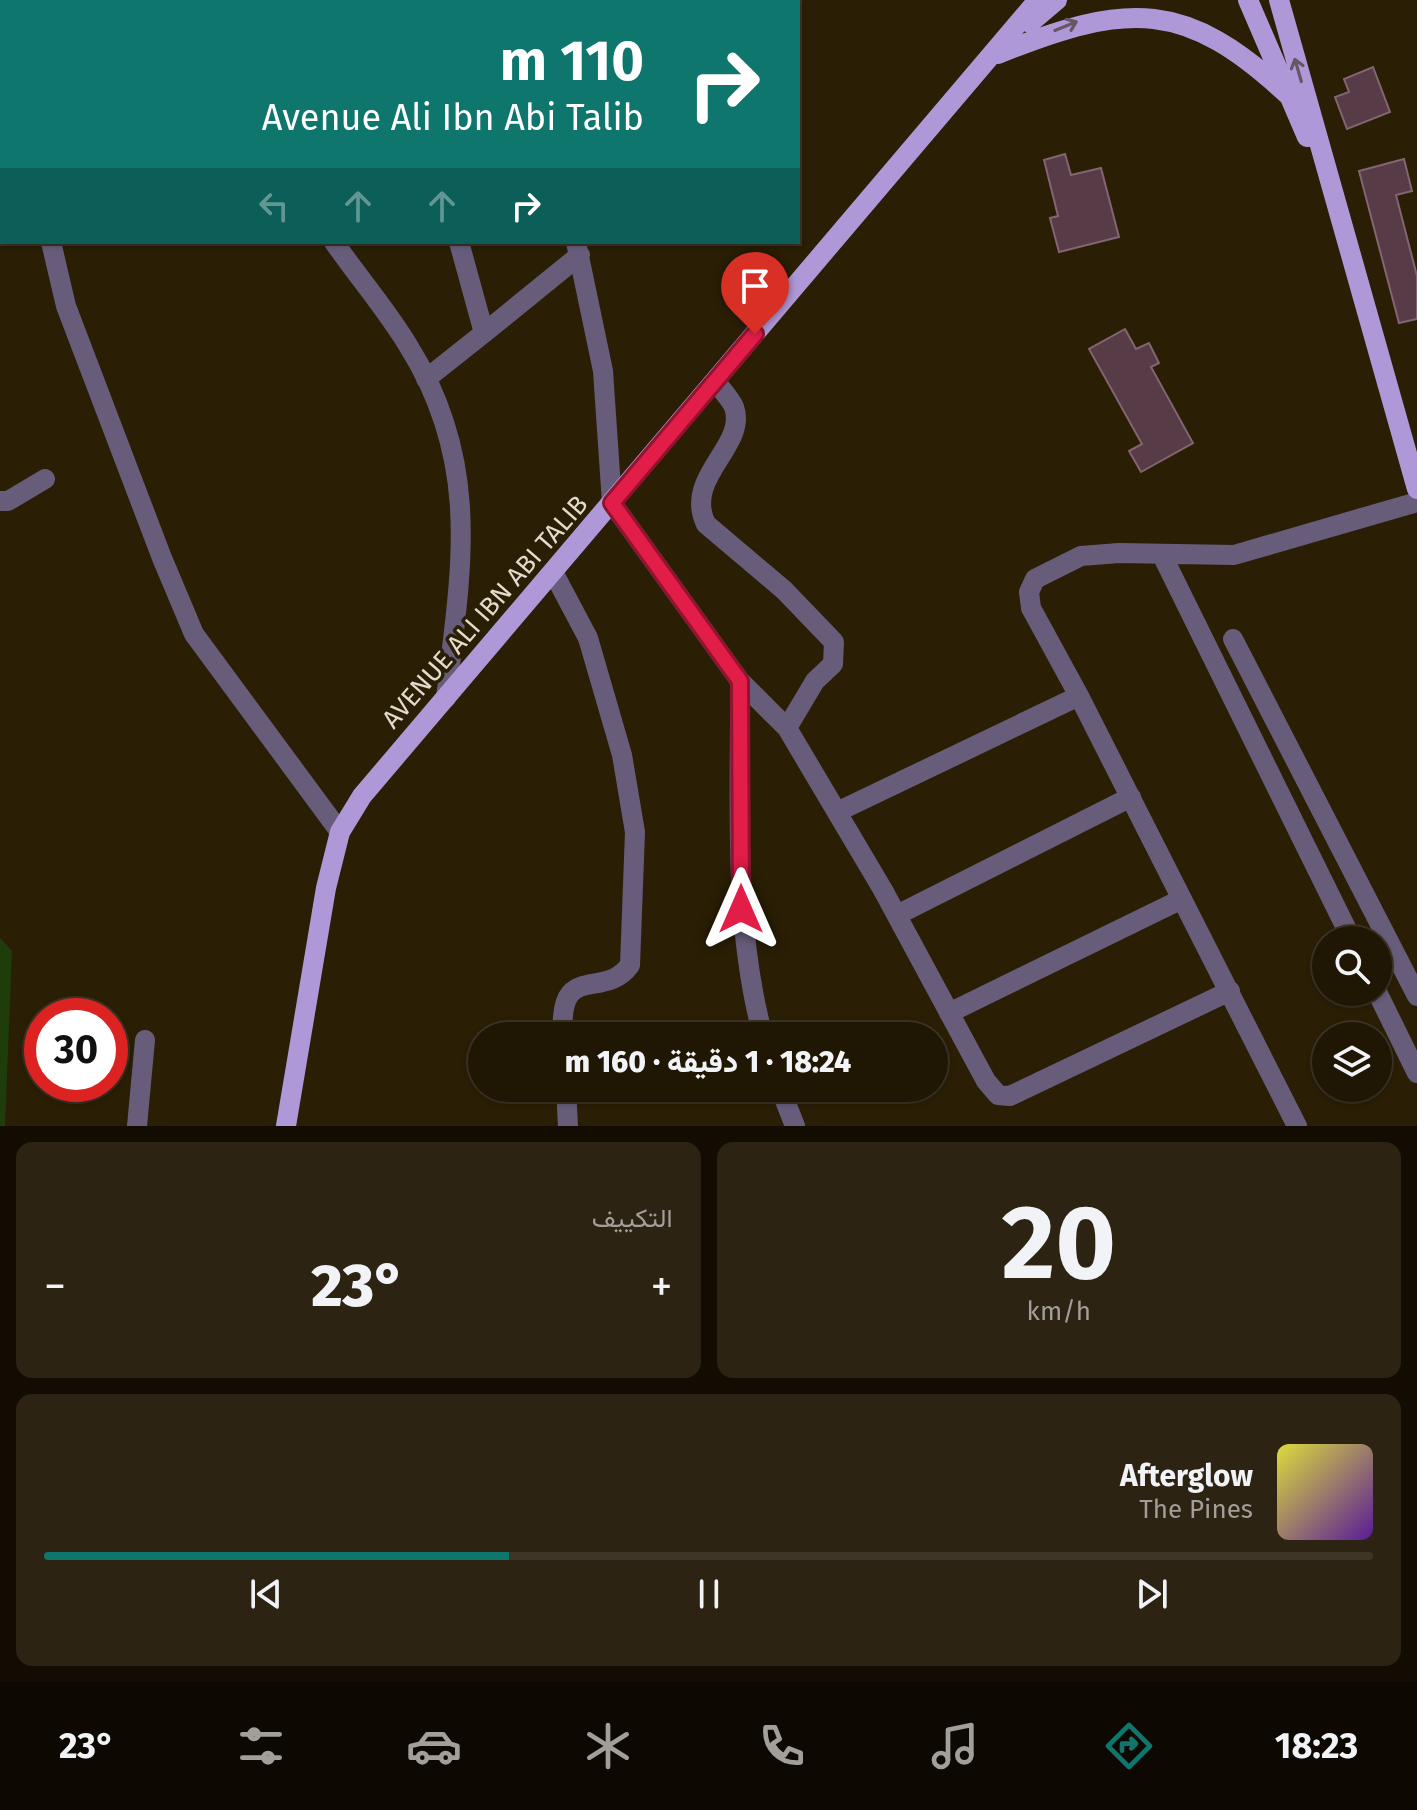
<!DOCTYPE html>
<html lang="ar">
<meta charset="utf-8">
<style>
:root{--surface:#201604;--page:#2d2313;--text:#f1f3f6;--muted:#a29f9a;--line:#3d3526;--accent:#0f766e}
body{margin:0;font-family:"Fira Sans",Vazirmatn,sans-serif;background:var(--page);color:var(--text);direction:rtl;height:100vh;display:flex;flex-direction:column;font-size:30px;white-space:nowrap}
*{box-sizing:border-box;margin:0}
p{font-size:26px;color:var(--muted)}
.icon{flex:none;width:44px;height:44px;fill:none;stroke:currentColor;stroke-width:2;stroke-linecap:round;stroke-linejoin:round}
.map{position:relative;height:1126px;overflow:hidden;direction:ltr}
.side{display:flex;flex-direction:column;gap:16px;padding:16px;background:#120c02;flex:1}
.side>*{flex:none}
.top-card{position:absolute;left:0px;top:0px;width:800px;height:244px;box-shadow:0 2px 6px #0004,0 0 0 2px var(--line);direction:rtl;background:#0f766e;color:#fff;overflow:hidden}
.buttons{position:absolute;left:1312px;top:926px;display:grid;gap:16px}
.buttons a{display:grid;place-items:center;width:80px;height:80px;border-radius:50%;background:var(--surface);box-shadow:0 2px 6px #0004,0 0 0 2px var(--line);font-size:40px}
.speed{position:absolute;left:24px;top:998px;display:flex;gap:16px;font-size:40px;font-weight:700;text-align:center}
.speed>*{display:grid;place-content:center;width:104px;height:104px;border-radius:50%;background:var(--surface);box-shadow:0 2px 6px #0004,0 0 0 2px var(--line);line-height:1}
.speed .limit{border:12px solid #d22;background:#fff;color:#111}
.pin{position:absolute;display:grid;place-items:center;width:68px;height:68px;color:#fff;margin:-82px -34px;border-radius:50% 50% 50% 0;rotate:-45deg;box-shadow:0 0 8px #0007}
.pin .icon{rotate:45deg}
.me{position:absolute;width:88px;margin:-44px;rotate:0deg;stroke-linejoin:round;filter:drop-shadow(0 0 6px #0008)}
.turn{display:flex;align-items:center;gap:28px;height:168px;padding:0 24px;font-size:36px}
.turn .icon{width:104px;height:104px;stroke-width:2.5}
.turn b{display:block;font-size:56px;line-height:68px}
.lanes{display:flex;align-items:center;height:76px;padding:0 24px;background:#0003;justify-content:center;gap:40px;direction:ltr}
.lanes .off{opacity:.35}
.big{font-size:60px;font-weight:800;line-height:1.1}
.side .widget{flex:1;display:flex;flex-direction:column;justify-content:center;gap:12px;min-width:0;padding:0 28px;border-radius:16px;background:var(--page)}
.side .dial{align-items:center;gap:0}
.dial b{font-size:104px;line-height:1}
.song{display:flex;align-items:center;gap:24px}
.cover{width:96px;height:96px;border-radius:12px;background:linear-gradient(135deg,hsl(60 70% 55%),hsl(270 70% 35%))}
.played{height:8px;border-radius:4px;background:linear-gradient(90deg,var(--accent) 35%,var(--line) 35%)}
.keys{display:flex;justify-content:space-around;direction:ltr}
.heat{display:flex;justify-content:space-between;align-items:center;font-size:44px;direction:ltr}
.side .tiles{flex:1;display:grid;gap:16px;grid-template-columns:1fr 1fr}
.widget:last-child{grid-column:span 2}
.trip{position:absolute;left:468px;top:1022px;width:480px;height:80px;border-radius:40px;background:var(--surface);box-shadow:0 2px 6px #0004,0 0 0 2px var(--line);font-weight:800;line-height:80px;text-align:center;direction:rtl}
.menu{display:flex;height:128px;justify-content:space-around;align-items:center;background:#0d0902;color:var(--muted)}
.menu .icon{width:56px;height:56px}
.menu .current{color:var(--accent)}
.menu b{font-size:36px;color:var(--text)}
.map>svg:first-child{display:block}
</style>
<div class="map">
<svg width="1417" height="1126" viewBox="0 0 1417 1126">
<rect width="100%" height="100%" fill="#2a1e05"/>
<path fill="#1f3d0a" d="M0 938 12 951 5 1126H0Z"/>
<path fill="#573c48" stroke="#836472" stroke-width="2" d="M1373 67 1390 112 1347 129 1335 97 1349 92 1344 79Z
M1065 154 1071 175 1101 168 1119 237 1059 252 1050 218 1058 216 1044 160Z
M1404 159 1412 191 1396 195 1417 276V319L1399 323 1359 171Z
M1125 329 1136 349 1149 343 1159 363 1151 367 1193 443 1141 472 1129 451 1142 444 1089 349Z"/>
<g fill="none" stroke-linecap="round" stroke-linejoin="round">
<path stroke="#675d7b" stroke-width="20" d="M490 2 497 0
M0 147H2
M51 242 66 306 162 558 194 634 340 832
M334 242C358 277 387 310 409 347 482 464 461 570 446 698
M459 242 484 333 580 255
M576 242 603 371 612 503 740 681 787 728 883 890 986 1081 998 1095 1010 1096 1230 991
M426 379 484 333
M715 381C721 389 730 398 734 407 748 446 683 477 706 524L784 590 834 642 833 664 815 681 787 728
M0 501H8L45 479
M1162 555 1352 940
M553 572 588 638 622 755 635 832 630 965C603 1002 558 959 563 1036
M1233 639 1417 996
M740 681C741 799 732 921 763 1036
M837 812 1079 696
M897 915 1131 797
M1377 992 1417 1073
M949 1013 1182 899
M566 1088 568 1126
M780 1088 795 1126
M137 1126 145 1040
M1297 1126 1079 696 1031 608 1029 592 1035 579 1081 556 1119 553 1234 555 1417 502"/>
<path stroke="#af98d7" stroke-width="20" d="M1248 0 1307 137
M1279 0 1417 489
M1030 23 1057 0
M998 54C1129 1 1186 0 1288 95
M286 1126 326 888 340 832 362 796 1038 0"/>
</g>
<defs><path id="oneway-shaft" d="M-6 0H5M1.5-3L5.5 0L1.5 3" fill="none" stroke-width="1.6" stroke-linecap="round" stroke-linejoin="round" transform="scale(2)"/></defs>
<g stroke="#665563">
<use href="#oneway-shaft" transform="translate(1066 26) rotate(-22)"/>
<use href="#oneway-shaft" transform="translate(1298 70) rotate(-106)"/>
</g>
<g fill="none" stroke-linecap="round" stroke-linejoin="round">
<defs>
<path id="route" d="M741 909 740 681 612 503 755 334"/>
</defs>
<use href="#route" stroke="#92132f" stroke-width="20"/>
<use href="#route" stroke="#e11d48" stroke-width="14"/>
</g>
<g text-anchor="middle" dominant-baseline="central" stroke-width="7" stroke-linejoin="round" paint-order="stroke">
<g font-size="26" fill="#e3dccd" stroke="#2a1e05">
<text transform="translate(485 612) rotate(-49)">AVENUE ALI IBN ABI TALIB</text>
</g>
</g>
</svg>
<div class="buttons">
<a><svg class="icon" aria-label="search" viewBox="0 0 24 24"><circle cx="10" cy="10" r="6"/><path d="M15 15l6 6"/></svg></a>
<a><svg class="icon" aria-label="layers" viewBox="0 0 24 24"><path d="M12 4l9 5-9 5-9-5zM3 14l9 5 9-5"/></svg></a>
</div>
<div class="speed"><div class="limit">30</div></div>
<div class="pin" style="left:755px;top:334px;background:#d93025"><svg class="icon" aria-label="arrive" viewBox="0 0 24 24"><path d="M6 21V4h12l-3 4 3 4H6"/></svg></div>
<svg class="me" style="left:741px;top:909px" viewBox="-20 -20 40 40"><path d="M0-17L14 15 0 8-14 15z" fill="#e11d48" stroke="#fff" stroke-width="4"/></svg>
<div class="trip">18:24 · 1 دقيقة · 160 m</div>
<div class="top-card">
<div class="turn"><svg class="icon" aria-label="right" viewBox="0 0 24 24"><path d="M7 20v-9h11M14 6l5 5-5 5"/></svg><div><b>110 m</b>Avenue Ali Ibn Abi Talib</div></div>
<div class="lanes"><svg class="icon off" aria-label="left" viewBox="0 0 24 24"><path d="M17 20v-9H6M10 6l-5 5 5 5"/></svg><svg class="icon off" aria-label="ahead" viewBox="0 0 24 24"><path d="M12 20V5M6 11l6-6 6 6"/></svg><svg class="icon off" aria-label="ahead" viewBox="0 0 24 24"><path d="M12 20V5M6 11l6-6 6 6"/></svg><svg class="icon" aria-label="right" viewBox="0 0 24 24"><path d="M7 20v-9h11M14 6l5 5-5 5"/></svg></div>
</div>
</div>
<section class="side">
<div class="tiles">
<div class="widget dial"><b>20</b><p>km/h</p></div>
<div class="widget"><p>التكييف</p>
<div class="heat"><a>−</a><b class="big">23°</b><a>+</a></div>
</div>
<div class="widget">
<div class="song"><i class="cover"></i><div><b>Afterglow</b><p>The Pines</p></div></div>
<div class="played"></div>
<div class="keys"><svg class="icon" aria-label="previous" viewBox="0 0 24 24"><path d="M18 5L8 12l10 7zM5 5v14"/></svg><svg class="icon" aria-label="pause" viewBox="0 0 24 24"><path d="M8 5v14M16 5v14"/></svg><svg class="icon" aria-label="next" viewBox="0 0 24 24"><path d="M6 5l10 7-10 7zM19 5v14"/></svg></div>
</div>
</div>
</section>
<nav class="menu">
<b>18:23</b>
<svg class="icon current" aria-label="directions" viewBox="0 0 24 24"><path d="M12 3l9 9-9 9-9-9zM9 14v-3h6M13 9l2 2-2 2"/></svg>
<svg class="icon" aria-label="music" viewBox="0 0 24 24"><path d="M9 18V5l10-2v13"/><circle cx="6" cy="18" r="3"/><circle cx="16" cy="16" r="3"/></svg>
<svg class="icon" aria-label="phone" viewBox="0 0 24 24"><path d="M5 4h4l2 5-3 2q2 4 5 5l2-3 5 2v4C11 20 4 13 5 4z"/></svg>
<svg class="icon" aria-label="climate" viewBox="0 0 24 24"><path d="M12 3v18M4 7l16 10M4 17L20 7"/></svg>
<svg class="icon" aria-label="car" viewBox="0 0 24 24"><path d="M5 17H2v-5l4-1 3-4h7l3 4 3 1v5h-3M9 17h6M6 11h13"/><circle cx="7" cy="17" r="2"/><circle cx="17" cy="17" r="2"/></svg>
<svg class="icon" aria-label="filters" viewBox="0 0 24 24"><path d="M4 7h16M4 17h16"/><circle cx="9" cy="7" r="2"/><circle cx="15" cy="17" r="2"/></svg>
<b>23°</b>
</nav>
